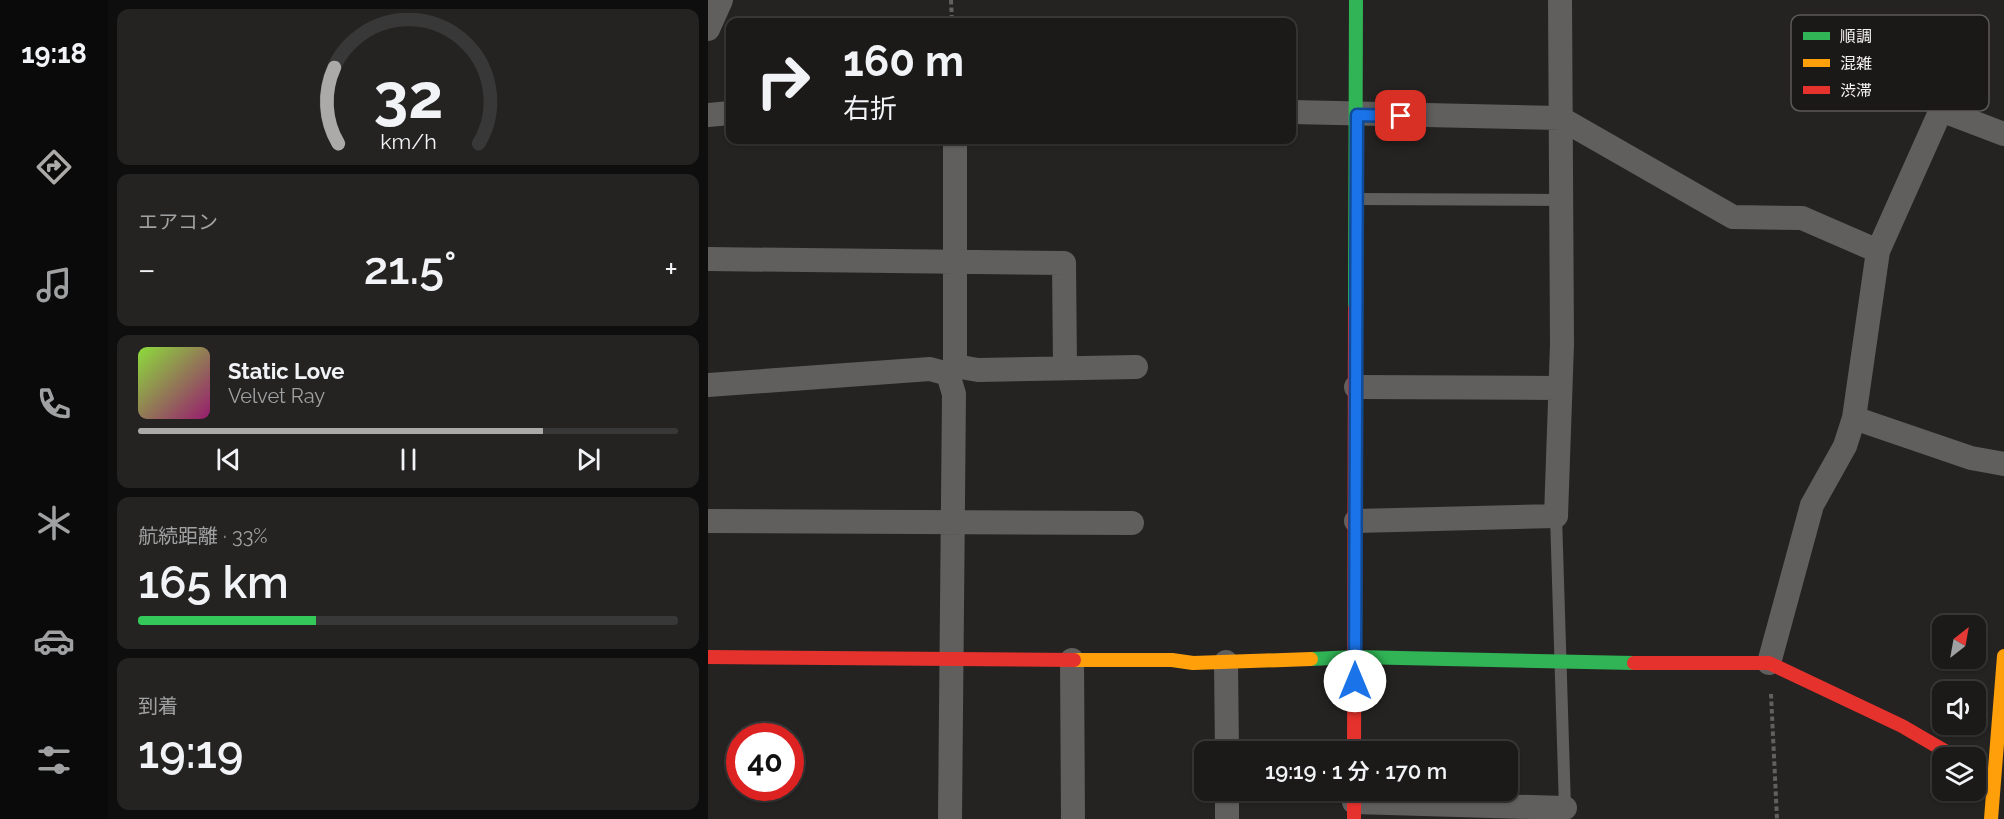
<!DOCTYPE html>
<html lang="ja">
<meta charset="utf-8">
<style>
:root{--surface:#1b1a19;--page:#242322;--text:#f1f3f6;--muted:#a0a1a2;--line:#393838;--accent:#acaaa8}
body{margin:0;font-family:Raleway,"Noto Sans JP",sans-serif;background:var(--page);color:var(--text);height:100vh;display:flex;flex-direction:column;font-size:22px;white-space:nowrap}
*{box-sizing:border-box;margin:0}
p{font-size:20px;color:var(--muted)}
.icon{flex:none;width:33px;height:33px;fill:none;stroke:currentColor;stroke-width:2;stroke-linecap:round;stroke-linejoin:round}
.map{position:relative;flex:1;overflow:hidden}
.details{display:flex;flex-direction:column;gap:9px;padding:9px;background:#0f0e0e;width:600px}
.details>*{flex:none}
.hud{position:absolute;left:18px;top:18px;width:570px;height:126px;border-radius:12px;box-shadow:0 2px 4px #0004,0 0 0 2px var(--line);background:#1b1a19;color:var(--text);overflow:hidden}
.needle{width:39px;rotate:31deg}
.buttons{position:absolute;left:1224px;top:615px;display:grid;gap:12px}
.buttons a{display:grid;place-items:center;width:54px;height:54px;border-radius:12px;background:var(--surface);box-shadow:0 2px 4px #0004,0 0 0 2px var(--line);font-size:30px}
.speed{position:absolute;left:18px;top:723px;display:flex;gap:12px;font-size:30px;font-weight:700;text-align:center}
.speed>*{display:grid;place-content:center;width:78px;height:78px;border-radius:50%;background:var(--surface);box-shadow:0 2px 4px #0004,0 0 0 2px var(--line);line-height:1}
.speed .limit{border:9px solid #d22;background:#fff;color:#111}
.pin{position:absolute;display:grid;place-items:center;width:51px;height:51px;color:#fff;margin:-26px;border-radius:12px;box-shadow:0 3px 9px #0006}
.me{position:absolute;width:66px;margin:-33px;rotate:0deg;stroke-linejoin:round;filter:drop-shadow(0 0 4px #0008)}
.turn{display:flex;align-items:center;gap:21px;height:126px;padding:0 18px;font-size:27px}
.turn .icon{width:78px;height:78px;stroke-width:2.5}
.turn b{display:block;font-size:42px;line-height:51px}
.big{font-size:45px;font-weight:600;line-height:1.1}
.details .widget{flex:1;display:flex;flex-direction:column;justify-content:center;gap:9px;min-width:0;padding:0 21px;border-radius:12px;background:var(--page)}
.details .dial{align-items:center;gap:0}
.dial svg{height:156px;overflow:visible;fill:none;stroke:var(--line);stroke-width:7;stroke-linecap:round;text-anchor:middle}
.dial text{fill:var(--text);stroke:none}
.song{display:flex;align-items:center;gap:18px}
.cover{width:72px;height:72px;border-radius:9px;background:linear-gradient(135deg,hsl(90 70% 55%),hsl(320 70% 35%))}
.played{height:6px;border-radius:3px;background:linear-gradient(90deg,var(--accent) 75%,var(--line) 75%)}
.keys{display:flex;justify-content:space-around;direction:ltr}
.heat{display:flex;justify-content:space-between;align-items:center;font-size:33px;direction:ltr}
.charge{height:9px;border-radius:4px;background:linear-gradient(90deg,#34c759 33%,var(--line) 0)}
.trip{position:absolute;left:486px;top:741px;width:324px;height:60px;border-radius:12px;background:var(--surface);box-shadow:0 2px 4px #0004,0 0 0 2px var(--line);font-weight:600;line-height:60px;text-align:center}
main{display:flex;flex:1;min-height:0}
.menu{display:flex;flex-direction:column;width:108px;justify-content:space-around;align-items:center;background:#0b0a0a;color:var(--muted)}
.menu .icon{width:42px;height:42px}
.menu .current{color:var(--accent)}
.menu b{font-size:27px;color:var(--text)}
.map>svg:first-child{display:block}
</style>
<main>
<nav class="menu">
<b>19:18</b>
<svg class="icon current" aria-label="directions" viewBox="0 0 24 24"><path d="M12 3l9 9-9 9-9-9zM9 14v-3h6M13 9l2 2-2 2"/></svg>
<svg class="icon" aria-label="music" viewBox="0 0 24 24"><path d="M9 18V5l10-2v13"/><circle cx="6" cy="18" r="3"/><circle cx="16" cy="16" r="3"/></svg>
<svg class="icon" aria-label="phone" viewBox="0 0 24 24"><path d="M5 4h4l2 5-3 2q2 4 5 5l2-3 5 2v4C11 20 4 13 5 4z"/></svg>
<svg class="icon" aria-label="climate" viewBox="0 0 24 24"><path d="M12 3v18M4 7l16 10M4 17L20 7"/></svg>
<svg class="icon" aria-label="car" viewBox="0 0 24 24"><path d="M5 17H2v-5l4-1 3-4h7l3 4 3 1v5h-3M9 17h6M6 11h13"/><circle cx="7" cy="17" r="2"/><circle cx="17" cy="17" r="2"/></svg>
<svg class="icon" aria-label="filters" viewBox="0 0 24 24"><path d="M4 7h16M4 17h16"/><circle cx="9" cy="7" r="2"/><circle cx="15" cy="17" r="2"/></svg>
</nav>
<section class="details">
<div class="widget dial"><svg viewBox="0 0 100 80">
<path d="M14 69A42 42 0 1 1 86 69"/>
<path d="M14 69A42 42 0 0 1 12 30" stroke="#acaaa8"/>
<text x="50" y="56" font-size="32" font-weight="700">32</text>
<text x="50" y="72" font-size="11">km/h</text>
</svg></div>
<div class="widget"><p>エアコン</p>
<div class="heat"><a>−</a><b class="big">21.5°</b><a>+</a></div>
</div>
<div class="widget">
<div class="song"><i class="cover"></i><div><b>Static Love</b><p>Velvet Ray</p></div></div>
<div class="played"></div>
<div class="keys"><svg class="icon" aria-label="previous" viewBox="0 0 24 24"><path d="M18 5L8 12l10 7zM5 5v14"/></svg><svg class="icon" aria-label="pause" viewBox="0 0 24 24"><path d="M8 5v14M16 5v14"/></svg><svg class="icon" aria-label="next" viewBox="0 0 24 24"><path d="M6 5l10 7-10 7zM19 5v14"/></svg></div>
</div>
<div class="widget"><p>航続距離 · 33%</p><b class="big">165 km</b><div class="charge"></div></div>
<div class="widget"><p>到着</p><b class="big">19:19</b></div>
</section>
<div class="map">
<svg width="1296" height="819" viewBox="0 0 1296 819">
<rect width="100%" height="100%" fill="#242321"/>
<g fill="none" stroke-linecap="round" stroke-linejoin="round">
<path stroke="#61605f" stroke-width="4" stroke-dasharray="4.5 3" stroke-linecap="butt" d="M243 0 244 22
M1063 694 1069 819"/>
<path stroke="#605f5e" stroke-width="12" d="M649 199 853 200
M848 516 857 808"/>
<path stroke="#605f5e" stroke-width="24" d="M0 29 13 0
M584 112 852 118 1025 217 1094 218 1170 251
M0 115 22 113
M0 259 356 263 357 368
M247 366 270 370 428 367
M240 374 246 394 242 819
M240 374 247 366V140
M0 385 222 369 240 374
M648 387 852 388
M1146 418 1263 458 1296 464
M0 521 424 523
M648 521 848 516 854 344 852 0
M364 660 365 819
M518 662 519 752
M1061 663 1104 505 1137 446 1146 418 1170 251 1233 110 1296 134
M519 790V819
M646 802 857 808"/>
<path stroke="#30b455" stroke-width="14" d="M647 308 648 0
M603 659 647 657 926 663"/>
<path stroke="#ff9f0a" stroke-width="14" d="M366 660H464L485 663 603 659
M1283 819 1296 656"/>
<path stroke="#e5322d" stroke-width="14" d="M0 657 366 660
M926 663H1061L1194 726 1249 758
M646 752 647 308
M646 790V819"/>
</g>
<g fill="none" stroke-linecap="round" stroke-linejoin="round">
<defs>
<path id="route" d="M647 681 649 115 693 116"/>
</defs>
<use href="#route" stroke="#114b97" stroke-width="15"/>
<use href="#route" stroke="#1a73e8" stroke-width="10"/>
</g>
<rect x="1083" y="15" width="198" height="96" rx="9" fill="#1b1917" stroke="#5c5a58" stroke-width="1.5"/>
<rect x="1095" y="32" width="27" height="8" fill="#30b455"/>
<rect x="1095" y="59" width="27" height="8" fill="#ff9f0a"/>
<rect x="1095" y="86" width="27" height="8" fill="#e5322d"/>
<g font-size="16" fill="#f5f3f1">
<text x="1132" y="42">順調</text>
<text x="1132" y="69">混雑</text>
<text x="1132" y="96">渋滞</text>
</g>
</svg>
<div class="buttons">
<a><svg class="needle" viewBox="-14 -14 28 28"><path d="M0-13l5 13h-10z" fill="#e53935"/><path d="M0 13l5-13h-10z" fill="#a0a1a2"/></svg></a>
<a><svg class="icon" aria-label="sound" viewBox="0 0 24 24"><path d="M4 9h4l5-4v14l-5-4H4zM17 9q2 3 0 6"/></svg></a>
<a><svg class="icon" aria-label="layers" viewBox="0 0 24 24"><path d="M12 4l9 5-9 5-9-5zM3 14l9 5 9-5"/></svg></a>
</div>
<div class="speed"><div class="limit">40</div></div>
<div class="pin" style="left:693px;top:116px;background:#d93025"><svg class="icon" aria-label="arrive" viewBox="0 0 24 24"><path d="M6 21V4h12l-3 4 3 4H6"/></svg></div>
<svg class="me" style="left:647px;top:681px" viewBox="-20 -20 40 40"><circle r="19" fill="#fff"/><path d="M0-13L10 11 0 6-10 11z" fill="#1a73e8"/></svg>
<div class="trip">19:19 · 1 分 · 170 m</div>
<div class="hud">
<div class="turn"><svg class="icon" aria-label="right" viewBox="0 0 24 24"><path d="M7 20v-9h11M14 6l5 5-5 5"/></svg><div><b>160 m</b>右折</div></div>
</div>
</div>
</main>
